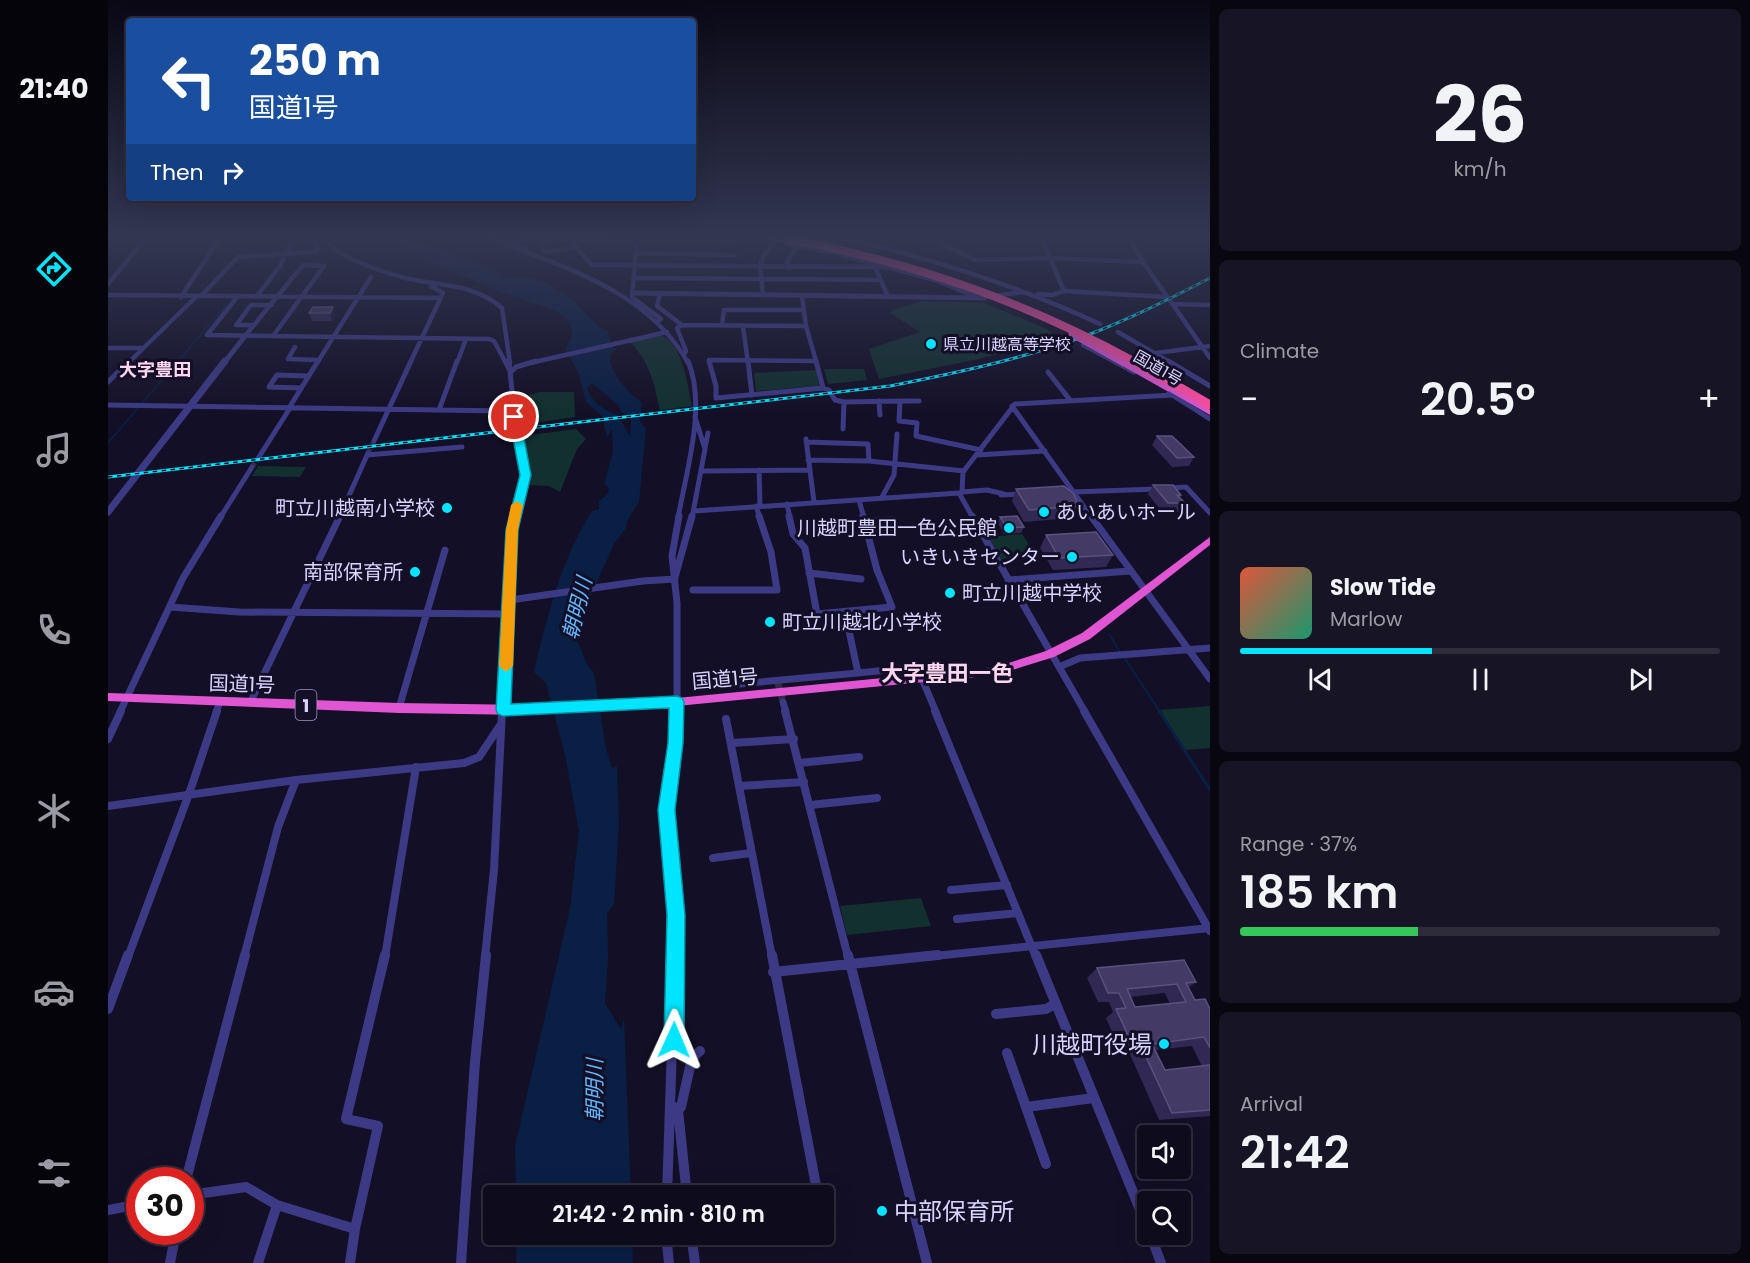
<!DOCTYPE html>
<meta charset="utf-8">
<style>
:root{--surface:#0e0b1c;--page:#171425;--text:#f1f3f6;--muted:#9b9ba3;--line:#2e2b3b;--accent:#00e5ff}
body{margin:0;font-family:Poppins,"Noto Sans JP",sans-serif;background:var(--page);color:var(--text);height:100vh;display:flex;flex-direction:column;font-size:22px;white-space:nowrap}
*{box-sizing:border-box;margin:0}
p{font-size:20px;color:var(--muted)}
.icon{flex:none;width:33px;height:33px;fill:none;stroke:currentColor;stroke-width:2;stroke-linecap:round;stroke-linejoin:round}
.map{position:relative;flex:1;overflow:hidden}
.details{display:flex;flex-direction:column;gap:9px;padding:9px;background:#08060f;width:540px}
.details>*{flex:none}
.top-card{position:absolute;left:18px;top:18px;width:570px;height:183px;border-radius:6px;box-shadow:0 6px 24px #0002,0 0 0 2px var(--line);background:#1a4fa0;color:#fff;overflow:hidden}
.fabs{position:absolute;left:1029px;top:1125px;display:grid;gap:12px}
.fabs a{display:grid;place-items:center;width:54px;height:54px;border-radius:6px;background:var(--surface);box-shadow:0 6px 24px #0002,0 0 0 2px var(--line);font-size:30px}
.speed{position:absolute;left:18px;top:1167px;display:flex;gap:12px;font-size:30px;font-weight:700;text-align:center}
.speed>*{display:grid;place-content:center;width:78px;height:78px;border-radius:50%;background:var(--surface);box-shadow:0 6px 24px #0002,0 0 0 2px var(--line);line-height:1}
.speed .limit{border:9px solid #d22;background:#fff;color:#111}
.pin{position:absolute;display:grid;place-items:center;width:51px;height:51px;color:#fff;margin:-26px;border:3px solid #fff;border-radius:50%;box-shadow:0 2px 6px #0007}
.me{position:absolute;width:66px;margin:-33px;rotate:1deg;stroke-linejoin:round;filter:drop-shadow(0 0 4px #0008)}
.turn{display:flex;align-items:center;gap:21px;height:126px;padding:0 24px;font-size:27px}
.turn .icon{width:78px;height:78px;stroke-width:2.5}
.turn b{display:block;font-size:42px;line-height:51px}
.then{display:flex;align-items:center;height:57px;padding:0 24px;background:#0003;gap:12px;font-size:22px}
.big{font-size:45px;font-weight:600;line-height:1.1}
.details .card{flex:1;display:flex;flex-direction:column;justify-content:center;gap:9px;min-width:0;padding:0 21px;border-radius:9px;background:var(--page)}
.details .dial{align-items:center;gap:0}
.dial b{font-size:78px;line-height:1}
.song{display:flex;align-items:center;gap:18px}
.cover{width:72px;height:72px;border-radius:9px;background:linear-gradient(135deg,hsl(10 70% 55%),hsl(160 70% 35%))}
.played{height:6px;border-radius:3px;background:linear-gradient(90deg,var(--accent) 40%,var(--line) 40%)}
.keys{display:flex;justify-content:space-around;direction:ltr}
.heat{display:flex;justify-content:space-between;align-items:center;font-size:33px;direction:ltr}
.charge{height:9px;border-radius:4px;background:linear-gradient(90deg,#34c759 37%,var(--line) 0)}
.trip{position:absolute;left:375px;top:1185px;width:351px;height:60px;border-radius:6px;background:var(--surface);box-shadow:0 6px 24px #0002,0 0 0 2px var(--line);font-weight:600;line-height:60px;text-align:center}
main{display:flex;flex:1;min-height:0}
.tab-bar{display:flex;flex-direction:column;width:108px;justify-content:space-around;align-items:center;background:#06040b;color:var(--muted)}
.tab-bar .icon{width:42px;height:42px}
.tab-bar .selected{color:var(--accent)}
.tab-bar b{font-size:27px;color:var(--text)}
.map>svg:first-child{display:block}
</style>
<main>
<nav class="tab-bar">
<b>21:40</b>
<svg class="icon selected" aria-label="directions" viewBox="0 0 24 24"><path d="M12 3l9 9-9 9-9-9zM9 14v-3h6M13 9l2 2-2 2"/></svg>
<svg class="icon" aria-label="music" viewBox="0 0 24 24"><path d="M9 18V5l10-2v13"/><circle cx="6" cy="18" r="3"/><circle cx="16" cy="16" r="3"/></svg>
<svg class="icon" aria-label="phone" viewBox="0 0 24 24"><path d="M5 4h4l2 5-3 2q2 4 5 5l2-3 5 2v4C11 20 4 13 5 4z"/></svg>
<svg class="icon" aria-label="climate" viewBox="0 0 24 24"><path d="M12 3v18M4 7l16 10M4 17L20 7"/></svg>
<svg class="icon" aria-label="car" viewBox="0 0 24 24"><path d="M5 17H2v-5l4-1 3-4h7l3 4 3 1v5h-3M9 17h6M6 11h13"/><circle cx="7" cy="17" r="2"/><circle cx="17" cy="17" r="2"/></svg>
<svg class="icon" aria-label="filters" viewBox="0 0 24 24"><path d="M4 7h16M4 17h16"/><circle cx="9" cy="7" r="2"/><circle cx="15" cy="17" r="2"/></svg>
</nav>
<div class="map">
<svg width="1102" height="1263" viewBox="0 0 1102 1263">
<rect width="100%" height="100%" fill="#130f26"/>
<path fill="#12302f" d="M814 301 874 302 939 329 951 338 871 359 771 379 761 349 812 332 782 313 784 310Z
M552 335C574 340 580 387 584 406L552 410C546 383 542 362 522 342Z
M716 369H756L759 380 720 384Z
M708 370 711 386 648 391 646 373Z
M432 392H466L467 417 420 424 412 417V398Z
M468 429 478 439 469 449 452 492 441 486 421 485 414 436Z
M150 466 198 467 192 477 144 476Z
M914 534 928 556 893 559 880 537Z
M1102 706V748L1077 750 1052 710Z
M813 898 823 926 739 935 732 906Z"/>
<path fill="#0a1f44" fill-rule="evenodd" d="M280 239H299L370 263 398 277 424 278 438 283 463 298 490 326 500 331 503 346 510 349 502 354C500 370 520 394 534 402L532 421 538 429 531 502 519 521 518 528 506 544 466 633 480 666 486 673 498 749 504 768 509 766 511 824 506 904 499 914 500 958 497 1003 513 1029 516 1018 523 1195H408L407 1146 462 908 471 831 457 755 438 683 426 672C440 614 452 562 484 511L491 509V501L500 494 501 488 496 484 505 452 504 429 499 437 494 416 478 402 471 374 458 349 465 333 459 319 446 310 393 292 311 257ZM484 383 510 405 514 413 520 414 523 421 522 437 510 415C495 410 484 402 479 388Z
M409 1235H524L525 1263H408Z"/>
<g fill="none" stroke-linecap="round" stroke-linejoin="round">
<path stroke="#0a1f44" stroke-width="1.5" d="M0 443 120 303"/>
<path stroke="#0a1f44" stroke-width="2" d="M1001 634 1012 652
M1016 657 1052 712"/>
<path stroke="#0a1f44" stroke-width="3" d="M1051 711 1102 790"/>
<path stroke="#312d47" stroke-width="5" stroke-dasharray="5 2" stroke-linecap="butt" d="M260 453 266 441
M144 467 151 457"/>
<path stroke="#312d47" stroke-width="7" stroke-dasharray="7 3" stroke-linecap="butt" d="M670 683 675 702"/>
<path stroke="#3d3a85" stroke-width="4.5" d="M217 239C227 252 240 258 255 264 273 271 293 278 312 281 343 286 370 287 394 308L402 363
M382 239C454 266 541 291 580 363
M416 239 524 241
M417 239 405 241 418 248
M434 239 436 251 439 252 468 248
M461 239 484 265 785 267
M529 239 524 297 553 319 549 322
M738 239C826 259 910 286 992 324
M829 239 834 244 867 260 943 258 1035 262 1102 358
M934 239 956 291
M533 241 626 242
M681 245 721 252 729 251 734 255 827 280 871 298
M708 245 724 239
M527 253 627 255
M652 267 655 295
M681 268 679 262 690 246
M768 269 780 297
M527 278 773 280
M0 284 37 239
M552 294 549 306 574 325 698 326
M930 294 944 295 956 291 1058 297
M0 295 332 298
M94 295 130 257 206 252 210 250 206 239
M130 296 99 335 381 339 386 341 398 363
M149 296 172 266 185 239
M694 296 698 326 708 361
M885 296 916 292
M73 297 111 239
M1064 304 1102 305
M145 325H128L143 305H164
M574 325 569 328 578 351 576 355
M614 325 616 310H695
M635 326 640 363
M1010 332 1063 363
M137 336 195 265 216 266 165 336
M975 345 1009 363
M187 347 180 359 210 360
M0 348H35
M1022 361 1048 353 1102 346
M20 363 88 297
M209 363 263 277
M302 363 335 293 323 286
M349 363 358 339
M422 363 559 332
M602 363 601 360 708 361"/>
<path stroke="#3d3a85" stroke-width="5" d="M397 361 402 371
M401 361 404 391 400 396 397 411 408 426 417 475 407 518
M601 361 608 386V398L715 388 708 361
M640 361 644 395
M1006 361 1026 372
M1060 361 1102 386
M403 372 408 367 428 361
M940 372 962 400
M0 382 21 361
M193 388 161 387 169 375 201 376
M715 388 721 390 727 400 736 402
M404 391 408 426
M1061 393 1102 419
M771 401 772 415
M792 401H811
M0 405 397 411
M904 406 984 518
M181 408 210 361
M331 410 349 361
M735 429 736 402 792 401 791 421 809 423 808 436 873 450
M698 439 706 502
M266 441 303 361
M698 442 760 444 761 461
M597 448 600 433
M259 455 354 447
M869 455 937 451
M151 457 182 408
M700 460 761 461 856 471
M651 470 652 506
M593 471 702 470
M1061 488 1078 487 1102 513
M854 492 879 490 896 494
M965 492 1049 489
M851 493 865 518
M851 493 854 492 855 472 907 404 1064 395
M893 495 915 494
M774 497 786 475 789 434
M751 500 756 518
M679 504 682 518
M648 506 652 518
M586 511 851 493
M112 518 144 467
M231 518 260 453
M570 518C578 472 599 406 580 361
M584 518 597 449 587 417"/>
<path stroke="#3d3a85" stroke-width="7" d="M681 516 685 534 697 548 709 614 784 607 769 570 755 516
M864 516 977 712
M983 516 1102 679
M757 521 784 520
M701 573 753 579
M567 577 584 516
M900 580 1022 571
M585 590H669L663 552 651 516
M402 600 535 581 567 579
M62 607 131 612 401 614
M737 612 750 673 809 667 828 712
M951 667 972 658 1102 648
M587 688 750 673
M675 702 678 712
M142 703 232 516
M291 708 337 550
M12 712 75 578 113 516
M108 712 112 702
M394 712 404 530 407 516
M569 712V603L564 556 571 516"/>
<path stroke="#3d3a85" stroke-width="8" d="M677 711 740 957
M827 711 928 957
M976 711 1102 931
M618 719 664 957
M0 739 13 711
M623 743 686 739
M691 763 751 757
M631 786 696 782
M702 805 769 798
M0 806 188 780 356 763 371 757 393 724
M605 858 643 853
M843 890 899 885
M849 919 910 913
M20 957 81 794 109 711
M136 957 170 827 188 780
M277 957 308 767
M377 957 386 870 394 711
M567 957 568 915 558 810 568 743 569 711
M816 957 1102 928"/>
<path stroke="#3d3a85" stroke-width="10" d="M664 955 710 1196
M740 955 819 1263
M928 955 1040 1229
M665 972 830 955
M0 1009 20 955
M888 1014 938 1009 947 1004
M899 1053 938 1164
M563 1105 570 1110 579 1196
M918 1107 986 1098
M570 1110 573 1107 584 1058 592 1051
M78 1180 137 955
M82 1195 138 1187 169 1205 247 1229
M559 1196 567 955
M0 1210 32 1204
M558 1234 561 1263
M583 1234 587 1263
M1042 1234 1053 1263
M698 1241 718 1238 716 1224
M62 1263 68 1232
M150 1263 169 1205
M242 1263 247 1229 270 1126 238 1119 277 955
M353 1263 367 1062 378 955"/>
<path stroke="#3d3a85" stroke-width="5" d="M1022 239 1035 262
M652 267 656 255 667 240
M525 293 877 298
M116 363 137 336"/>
<path stroke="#3d3a85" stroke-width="7" d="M0 512 117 361"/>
<path fill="#e055d1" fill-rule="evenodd" d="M655 239H667L693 244 690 246Z
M1057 385H1063L1102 410V415L1057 389Z
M1102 537V545L982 639 946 657 888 675 569 706 412 715 291 713 0 701V693L291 703 412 705 569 698 888 667 938 651 974 633Z"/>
<defs>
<path id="rail" d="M0 477 782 386C848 373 914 359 977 336 1020 320 1061 299 1102 278"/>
</defs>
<use href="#rail" stroke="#00e5ff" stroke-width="3"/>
<use href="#rail" stroke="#130f26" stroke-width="1.5" stroke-dasharray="4.5" stroke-linecap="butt"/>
<path stroke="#e055d1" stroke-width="7" d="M964 334 1016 363"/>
<path stroke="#e055d1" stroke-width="8" d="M1014 361 1060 387"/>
<path stroke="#ff4fa3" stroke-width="8" d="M680 239C807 263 916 301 1029 363"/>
<path stroke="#ff4fa3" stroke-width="9" d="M1026 361 1102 405"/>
</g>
<path fill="#312854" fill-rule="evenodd" d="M205 307 228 315 224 321H204L201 313Z
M1049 436 1086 457 1081 466 1064 467 1044 445Z
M1045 485 1073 495 1072 498 1077 503 1071 512H1054L1040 494Z
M908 489 970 506 964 518 916 522 904 501Z
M892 517 916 527 913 533 896 534 890 523Z
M938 535 1005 555 998 567 945 570 932 548Z
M989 968 1088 982 1080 988 1087 1000 1102 1009V1116L1051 1120 1021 1052 1013 1053 998 1018 1005 1012 1001 1002H990L979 978ZM1057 993 1062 1004 1027 1007 1022 997ZM1084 1046 1094 1066 1057 1070 1047 1050Z"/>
<path fill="#1d163a" d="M225 307 228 315 224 321 222 313Z"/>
<path fill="#433a66" stroke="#5a527e" stroke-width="1.5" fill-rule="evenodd" d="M205 307H225L222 313H201Z
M1049 436H1064L1086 457 1069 458Z
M1045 485H1065L1073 495H1069L1077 503H1060Z
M956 486 966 494 970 506 921 510 908 489Z
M909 516 916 527 899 528 892 517Z
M988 532 1005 555 951 558 938 535Z
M1076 960 1088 982 1078 983 1087 1000 1097 999 1102 1009V1048L1096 1037 1044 1044 1057 1070 1102 1065V1110L1064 1113 1032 1044H1024L1008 1009 1018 1008 1011 993H1000L989 968ZM1069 984 1078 1002 1027 1007 1019 989Z"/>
<linearGradient id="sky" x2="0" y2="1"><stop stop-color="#0a0815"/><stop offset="0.57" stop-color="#333752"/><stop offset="1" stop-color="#333752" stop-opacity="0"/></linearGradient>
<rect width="1102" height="416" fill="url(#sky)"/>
<path fill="#00e5ff" stroke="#0095a6" stroke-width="1.5" d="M406 413 412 417 423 475 410 530 403 704 569 696 574 698 576 702 575 743 567 810 577 915 576 1040 573 1047 566 1050 559 1047 556 1040 559 915 550 810 560 743 561 708 395 716 390 714 388 710 398 530 412 475 401 417Z"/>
<path fill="#f59e0b" d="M409 501 415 505 410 530 405 666 398 672 391 666 398 530 403 505Z"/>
<g fill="#00e5ff" stroke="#130f26" stroke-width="2">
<circle cx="823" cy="344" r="6"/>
<circle cx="339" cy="508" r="6"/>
<circle cx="936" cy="512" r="6"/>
<circle cx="901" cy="528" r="6"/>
<circle cx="964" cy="557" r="6"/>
<circle cx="307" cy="572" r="6"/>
<circle cx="842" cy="593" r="6"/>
<circle cx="662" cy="622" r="6"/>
<circle cx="1056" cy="1044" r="6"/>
<circle cx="774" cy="1211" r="6"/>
</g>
<g text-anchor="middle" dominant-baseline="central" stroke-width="6" stroke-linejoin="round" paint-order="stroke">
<g font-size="16" fill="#d9d4ff" stroke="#130f26" text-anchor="start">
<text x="835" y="344">県立川越高等学校</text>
</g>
<g font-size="16" fill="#d9d4ff" stroke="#130f26">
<text transform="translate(1050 368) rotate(30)">国道1号</text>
</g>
<g font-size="18" font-weight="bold" fill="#ffd6f0" stroke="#130f26">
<text x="47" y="369">大字豊田</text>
</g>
<rect fill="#130f26" stroke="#9e99be" stroke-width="1.5" x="187.5" y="690" width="21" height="30" rx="4.5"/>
<g font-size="18" font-weight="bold" fill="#d9d4ff">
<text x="198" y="705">1</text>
</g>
<g font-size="20" fill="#d9d4ff" stroke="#130f26" text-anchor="end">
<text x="327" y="508">町立川越南小学校</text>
<text x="948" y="512" text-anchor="start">あいあいホール</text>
<text x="889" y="528">川越町豊田一色公民館</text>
<text x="952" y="557">いきいきセンター</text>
<text x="295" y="572">南部保育所</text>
<text x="854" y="593" text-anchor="start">町立川越中学校</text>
<text x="674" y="622" text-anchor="start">町立川越北小学校</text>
</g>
<g font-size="20" fill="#d9d4ff" stroke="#130f26">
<text transform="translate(617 679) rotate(-5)">国道1号</text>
<text transform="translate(134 684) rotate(2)">国道1号</text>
</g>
<g font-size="21" font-style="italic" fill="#62b6ff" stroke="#130f26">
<text transform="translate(469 608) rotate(-76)">朝明川</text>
<text transform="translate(486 1090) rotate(-90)">朝明川</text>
</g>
<g font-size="22" font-weight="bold" fill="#ffd6f0" stroke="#130f26">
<text x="839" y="673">大字豊田一色</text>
</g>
<g font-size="24" fill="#d9d4ff" stroke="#130f26" text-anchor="end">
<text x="1044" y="1044">川越町役場</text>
<text x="786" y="1211" text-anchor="start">中部保育所</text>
</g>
</g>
</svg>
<div class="fabs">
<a><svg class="icon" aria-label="sound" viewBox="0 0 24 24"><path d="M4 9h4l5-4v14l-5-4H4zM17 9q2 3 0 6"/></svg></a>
<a><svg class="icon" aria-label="search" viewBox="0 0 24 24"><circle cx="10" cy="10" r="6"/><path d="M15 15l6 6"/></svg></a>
</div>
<div class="speed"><div class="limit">30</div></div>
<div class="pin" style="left:406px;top:417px;background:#d93025"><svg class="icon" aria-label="arrive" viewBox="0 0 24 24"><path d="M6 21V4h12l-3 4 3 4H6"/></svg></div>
<svg class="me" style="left:566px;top:1040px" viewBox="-20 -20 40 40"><path d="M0-17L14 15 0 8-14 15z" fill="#00e5ff" stroke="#fff" stroke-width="4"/></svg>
<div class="trip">21:42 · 2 min · 810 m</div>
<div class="top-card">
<div class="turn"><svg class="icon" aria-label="left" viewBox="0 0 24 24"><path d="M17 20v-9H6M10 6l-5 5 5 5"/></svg><div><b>250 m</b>国道1号</div></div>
<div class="then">Then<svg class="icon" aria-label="right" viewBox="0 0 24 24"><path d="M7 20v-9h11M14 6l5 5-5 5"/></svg></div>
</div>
</div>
<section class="details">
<div class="card dial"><b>26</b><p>km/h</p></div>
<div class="card"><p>Climate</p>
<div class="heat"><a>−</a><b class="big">20.5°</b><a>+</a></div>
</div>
<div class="card">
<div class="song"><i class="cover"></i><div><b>Slow Tide</b><p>Marlow</p></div></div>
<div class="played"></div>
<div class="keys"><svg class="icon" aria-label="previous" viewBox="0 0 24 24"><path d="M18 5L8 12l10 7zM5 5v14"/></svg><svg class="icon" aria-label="pause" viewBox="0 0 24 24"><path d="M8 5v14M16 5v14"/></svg><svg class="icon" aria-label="next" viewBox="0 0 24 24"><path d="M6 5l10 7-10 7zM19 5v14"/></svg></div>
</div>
<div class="card"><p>Range · 37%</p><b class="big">185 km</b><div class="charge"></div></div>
<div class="card"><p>Arrival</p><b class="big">21:42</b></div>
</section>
</main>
